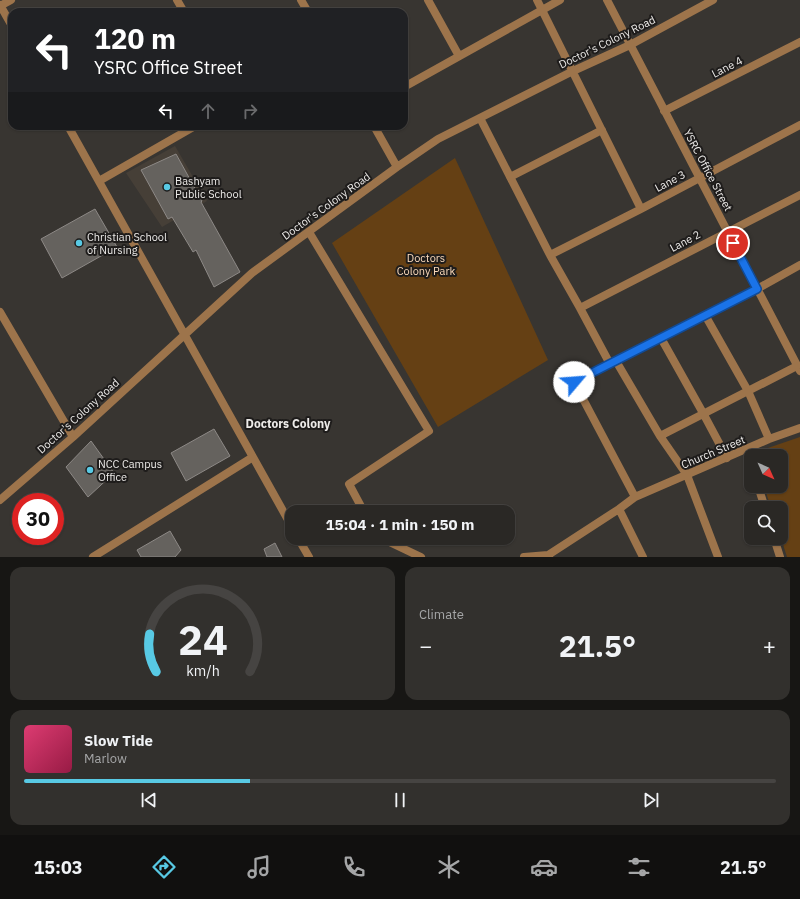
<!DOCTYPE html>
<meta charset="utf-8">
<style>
:root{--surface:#2a2825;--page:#32302d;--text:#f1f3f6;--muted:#a5a6a7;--line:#464442;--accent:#58c9e4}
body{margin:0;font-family:"IBM Plex Sans",sans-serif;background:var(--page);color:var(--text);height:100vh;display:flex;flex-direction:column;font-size:15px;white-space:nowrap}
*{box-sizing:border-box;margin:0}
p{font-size:13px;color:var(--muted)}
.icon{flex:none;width:22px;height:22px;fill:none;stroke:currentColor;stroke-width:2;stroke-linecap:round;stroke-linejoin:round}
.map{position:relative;height:557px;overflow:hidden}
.details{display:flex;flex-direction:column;gap:10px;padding:10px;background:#171614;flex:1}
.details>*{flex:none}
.guide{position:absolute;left:8px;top:8px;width:400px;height:122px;border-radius:12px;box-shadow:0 1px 3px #0004,0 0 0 1px var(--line);background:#202124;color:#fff;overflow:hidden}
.needle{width:26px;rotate:135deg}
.controls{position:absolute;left:744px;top:449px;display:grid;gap:8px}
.controls a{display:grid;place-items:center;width:44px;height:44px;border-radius:8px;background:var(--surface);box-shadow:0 1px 3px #0004,0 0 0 1px var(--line);font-size:20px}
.speed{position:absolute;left:12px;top:493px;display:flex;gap:8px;font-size:20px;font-weight:700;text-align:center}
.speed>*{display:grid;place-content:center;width:52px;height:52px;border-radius:50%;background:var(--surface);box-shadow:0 1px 3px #0004,0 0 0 1px var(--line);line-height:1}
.speed .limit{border:6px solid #d22;background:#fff;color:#111}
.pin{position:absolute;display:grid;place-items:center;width:34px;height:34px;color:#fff;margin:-17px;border:2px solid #fff;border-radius:50%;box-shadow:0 1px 4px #0007}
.me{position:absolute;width:44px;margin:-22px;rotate:63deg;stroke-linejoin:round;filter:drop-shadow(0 0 3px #0008)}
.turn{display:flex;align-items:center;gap:14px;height:84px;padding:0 20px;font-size:18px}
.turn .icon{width:52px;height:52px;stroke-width:2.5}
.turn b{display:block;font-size:28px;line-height:34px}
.lanes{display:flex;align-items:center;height:38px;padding:0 20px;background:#0003;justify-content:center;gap:20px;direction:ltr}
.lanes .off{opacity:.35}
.big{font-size:30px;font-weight:800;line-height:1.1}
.details .tile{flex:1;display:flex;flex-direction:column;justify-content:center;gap:6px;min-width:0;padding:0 14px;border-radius:12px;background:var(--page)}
.details .dial{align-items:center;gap:0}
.dial svg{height:104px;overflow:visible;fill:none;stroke:var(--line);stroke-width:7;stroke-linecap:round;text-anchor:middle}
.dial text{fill:var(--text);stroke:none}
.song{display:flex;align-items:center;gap:12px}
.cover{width:48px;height:48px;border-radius:6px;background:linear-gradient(135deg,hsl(340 70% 55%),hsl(340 70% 35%))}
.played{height:4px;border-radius:2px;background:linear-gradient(90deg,var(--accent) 30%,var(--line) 30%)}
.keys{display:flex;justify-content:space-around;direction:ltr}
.heat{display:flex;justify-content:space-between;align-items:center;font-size:22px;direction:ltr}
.details .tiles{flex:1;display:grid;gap:10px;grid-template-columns:1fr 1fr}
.tile:last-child{grid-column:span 2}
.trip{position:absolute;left:285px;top:505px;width:230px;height:40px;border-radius:12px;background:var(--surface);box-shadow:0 1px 3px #0004,0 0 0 1px var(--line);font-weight:800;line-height:40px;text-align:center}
.menu{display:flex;height:64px;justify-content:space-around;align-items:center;background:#11100f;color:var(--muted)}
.menu .icon{width:28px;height:28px}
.menu .on{color:var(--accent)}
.menu b{font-size:18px;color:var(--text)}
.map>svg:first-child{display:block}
</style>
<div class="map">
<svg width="800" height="557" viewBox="0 0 800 557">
<rect width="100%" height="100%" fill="#383531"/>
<path fill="#463f37" d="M175 146 207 201 162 227 126 173Z"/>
<path fill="#654014" d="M455 158 548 360 438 427 332 243Z
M800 437V557H787L781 538V508H771L764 486H781V456H754L753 453Z"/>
<path fill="#65625e" stroke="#8d8986" d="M176 154 202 201 201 202 240 272 214 287 196 250 193 252 172 217 168 219 141 170Z
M95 209 117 247 62 278 41 239Z
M214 429 230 456 186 481 171 453Z
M91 441 114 473 88 497 66 467Z
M170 531 181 550 175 557H141L137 550Z
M275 543 282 557H267L264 549Z"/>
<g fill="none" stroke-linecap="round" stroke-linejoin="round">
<path stroke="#9d744b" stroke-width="8" d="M177 0 184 12
M301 0 308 12
M428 0 459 56
M537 0 641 209
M607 0 800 371
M0 5 12 26
M0 6 11 0
M404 87 560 0
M664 111 800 42
M480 118 550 255 580 308 610 364
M68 126 292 527
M374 126 397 167
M510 177 602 130
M99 181 195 126
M309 232 429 431 349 484 364 512
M550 255 641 209 800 125
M580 308 800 195
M0 312 73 437
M705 315 748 391 769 439
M661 338 703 413 727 458
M616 361 660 436 687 475 718 557
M660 436 797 366
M747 449 751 463
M758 486 765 508
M635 497 574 382 757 289 800 265
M0 500 73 437 252 273 397 167 438 139 573 71 630 45 713 0
M619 509 643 557
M298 538 309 557
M381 538 421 557
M774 538 780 557
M93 557 253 457
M524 557 548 555 549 556
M545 557 619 509 635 497 769 439 800 428"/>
</g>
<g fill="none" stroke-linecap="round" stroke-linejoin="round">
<defs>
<path id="route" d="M574 382 757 289 733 243"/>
</defs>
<use href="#route" stroke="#114b97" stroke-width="10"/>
<use href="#route" stroke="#1a73e8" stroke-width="7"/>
</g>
<g fill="#58c9e4" stroke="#1e1c1b" stroke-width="1.5">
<circle cx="167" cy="187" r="4"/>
<circle cx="79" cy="243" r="4"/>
<circle cx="90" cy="470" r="4"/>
</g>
<g text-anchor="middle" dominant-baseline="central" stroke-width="4" stroke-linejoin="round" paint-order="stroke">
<g font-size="11" fill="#edebe9" stroke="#1e1c1b">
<text transform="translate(607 42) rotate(-26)">Doctor's Colony Road</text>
<text transform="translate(727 67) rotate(-27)">Lane 4</text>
<text transform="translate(708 170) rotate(62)">YSRC Office Street</text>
<text transform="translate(670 181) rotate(-28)">Lane 3</text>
<text transform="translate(326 206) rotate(-36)">Doctor's Colony Road</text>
<text transform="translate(685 241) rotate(-28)">Lane 2</text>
<text transform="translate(78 416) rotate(-42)">Doctor's Colony Road</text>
<text transform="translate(713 452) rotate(-23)">Church Street</text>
</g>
<g font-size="11" fill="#edebe9" stroke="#1e1c1b" text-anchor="start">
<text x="175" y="181">Bashyam<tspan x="175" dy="13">Public School</tspan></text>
<text x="87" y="237">Christian School<tspan x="87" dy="13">of Nursing</tspan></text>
<text x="98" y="464">NCC Campus<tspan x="98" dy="13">Office</tspan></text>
</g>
<g font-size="11" fill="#fcdbbb" stroke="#1e1c1b">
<text x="426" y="258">Doctors<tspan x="426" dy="13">Colony Park</tspan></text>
</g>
<g font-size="12" font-weight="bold" fill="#edebe9" stroke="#1e1c1b">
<text x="288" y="423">Doctors Colony</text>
</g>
</g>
</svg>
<div class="controls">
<a><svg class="needle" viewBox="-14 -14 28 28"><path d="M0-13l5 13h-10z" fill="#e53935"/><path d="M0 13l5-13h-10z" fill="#a5a6a7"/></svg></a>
<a><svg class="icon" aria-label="search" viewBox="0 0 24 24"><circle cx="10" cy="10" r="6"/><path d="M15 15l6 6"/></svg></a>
</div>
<div class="speed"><div class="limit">30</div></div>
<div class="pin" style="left:733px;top:243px;background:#d93025"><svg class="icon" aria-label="arrive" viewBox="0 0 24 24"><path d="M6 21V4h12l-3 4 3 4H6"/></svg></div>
<svg class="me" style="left:574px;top:382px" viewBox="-20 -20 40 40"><circle r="19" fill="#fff"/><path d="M0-13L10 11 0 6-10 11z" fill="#1a73e8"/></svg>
<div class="trip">15:04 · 1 min · 150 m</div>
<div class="guide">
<div class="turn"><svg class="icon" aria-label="left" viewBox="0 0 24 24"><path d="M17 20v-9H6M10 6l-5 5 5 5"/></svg><div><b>120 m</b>YSRC Office Street</div></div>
<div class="lanes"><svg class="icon" aria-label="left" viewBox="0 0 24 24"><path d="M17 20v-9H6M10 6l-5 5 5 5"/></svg><svg class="icon off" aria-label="ahead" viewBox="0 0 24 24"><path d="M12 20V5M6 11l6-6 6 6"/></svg><svg class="icon off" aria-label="right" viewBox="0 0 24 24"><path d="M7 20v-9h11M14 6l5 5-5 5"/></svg></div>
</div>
</div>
<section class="details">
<div class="tiles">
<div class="tile dial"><svg viewBox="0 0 100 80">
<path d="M14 69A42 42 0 1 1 86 69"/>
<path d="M14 69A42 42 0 0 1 9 40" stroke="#58c9e4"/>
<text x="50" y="56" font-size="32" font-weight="700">24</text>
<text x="50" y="72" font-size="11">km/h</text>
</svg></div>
<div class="tile"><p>Climate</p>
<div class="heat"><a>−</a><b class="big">21.5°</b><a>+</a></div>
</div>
<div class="tile">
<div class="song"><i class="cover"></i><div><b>Slow Tide</b><p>Marlow</p></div></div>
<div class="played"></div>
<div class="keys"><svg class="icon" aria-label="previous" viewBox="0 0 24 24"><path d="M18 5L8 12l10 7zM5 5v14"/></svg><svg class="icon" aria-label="pause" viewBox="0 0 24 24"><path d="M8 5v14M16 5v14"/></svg><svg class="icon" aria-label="next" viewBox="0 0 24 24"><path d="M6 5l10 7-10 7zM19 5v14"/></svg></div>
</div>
</div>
</section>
<nav class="menu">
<b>15:03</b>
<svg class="icon on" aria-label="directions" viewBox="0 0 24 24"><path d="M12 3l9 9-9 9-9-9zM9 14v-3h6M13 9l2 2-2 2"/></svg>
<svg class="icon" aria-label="music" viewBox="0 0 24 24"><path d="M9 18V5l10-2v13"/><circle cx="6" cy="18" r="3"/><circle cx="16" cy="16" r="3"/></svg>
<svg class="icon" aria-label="phone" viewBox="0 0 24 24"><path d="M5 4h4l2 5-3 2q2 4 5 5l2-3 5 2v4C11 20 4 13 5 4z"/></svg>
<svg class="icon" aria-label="climate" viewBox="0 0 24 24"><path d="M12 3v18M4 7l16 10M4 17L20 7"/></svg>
<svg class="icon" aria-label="car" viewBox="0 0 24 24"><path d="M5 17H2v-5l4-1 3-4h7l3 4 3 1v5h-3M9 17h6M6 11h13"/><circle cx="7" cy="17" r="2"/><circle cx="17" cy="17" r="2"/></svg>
<svg class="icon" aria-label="filters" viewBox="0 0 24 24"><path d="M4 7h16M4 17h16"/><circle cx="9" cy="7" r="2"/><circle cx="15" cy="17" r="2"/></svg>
<b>21.5°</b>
</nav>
